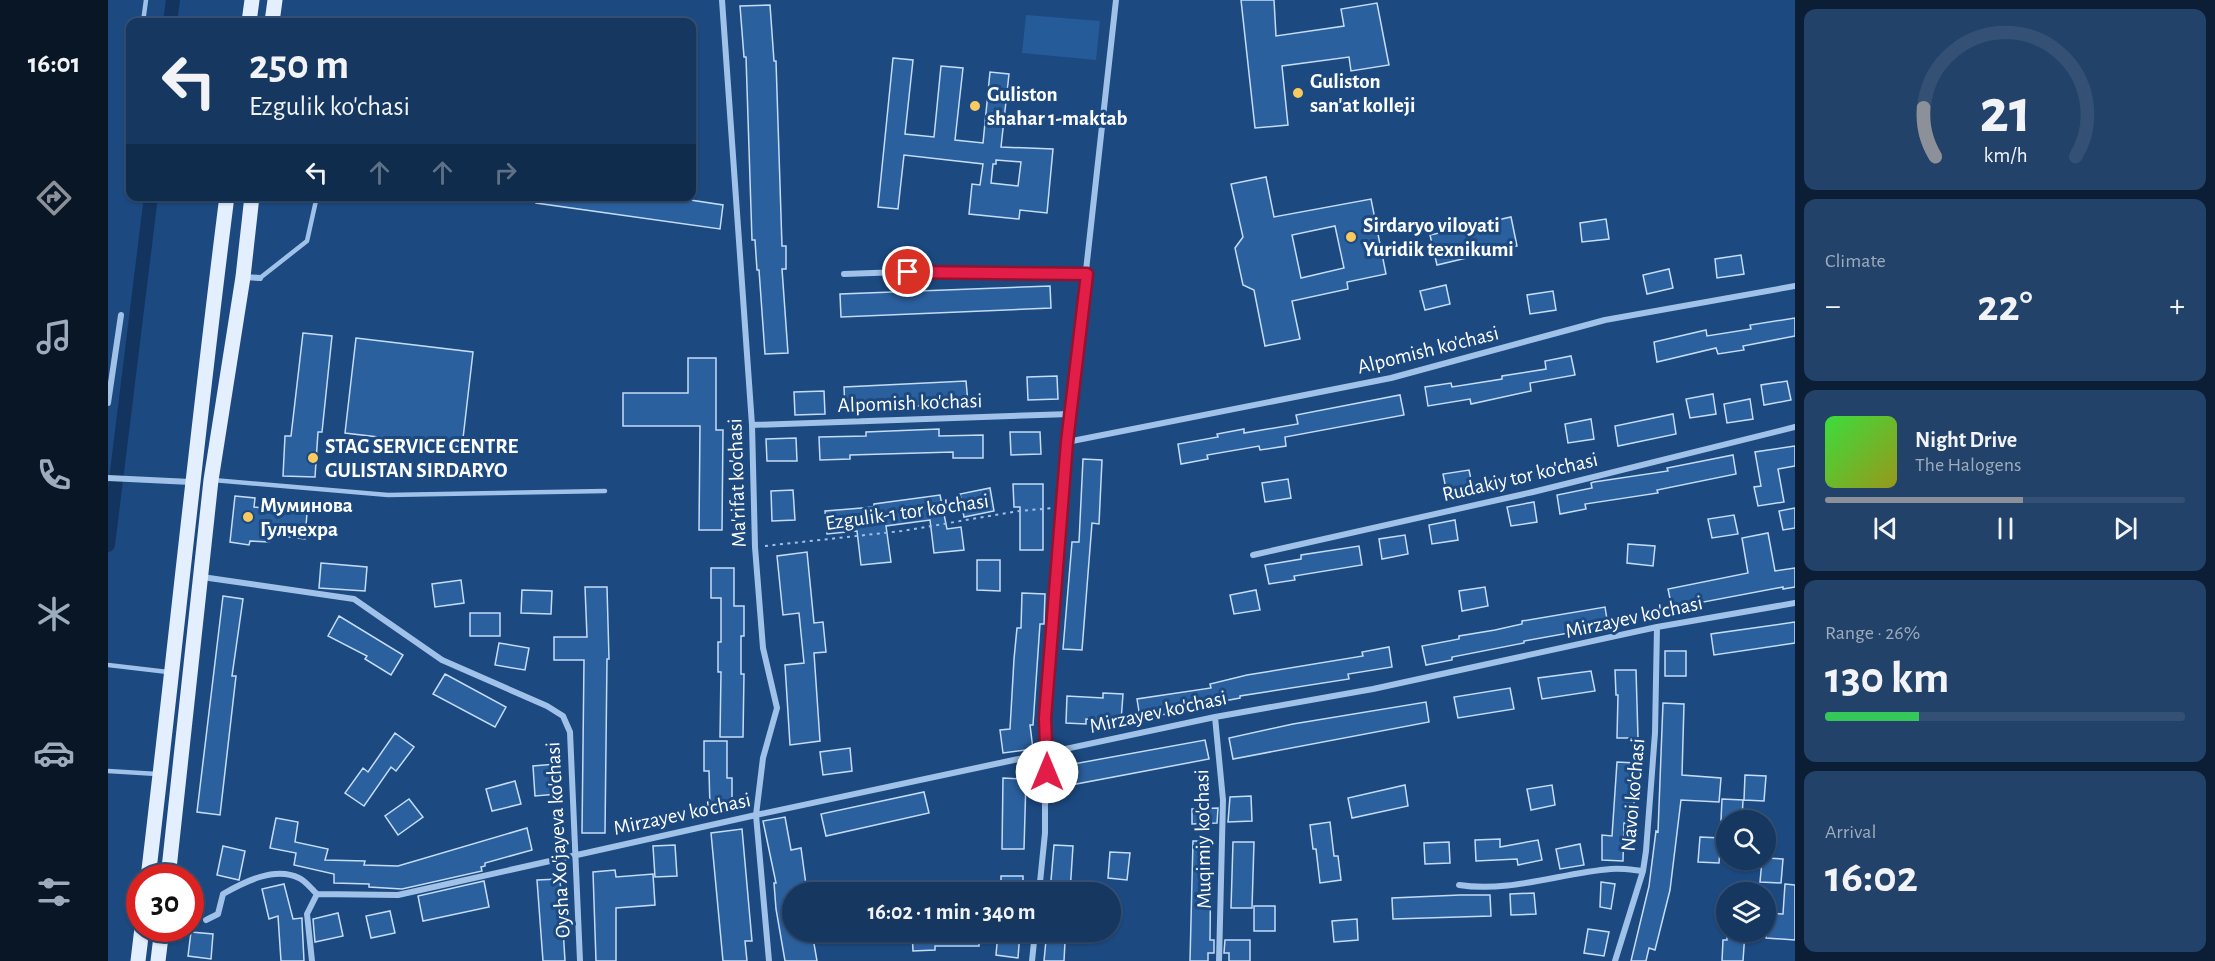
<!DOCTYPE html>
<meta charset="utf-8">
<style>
:root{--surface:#153760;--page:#224269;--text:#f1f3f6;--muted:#9dacbd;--line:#345175;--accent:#8c9099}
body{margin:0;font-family:"Alegreya Sans",sans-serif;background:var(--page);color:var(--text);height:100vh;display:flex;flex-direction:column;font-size:22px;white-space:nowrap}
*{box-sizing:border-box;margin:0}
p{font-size:20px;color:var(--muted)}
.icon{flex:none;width:33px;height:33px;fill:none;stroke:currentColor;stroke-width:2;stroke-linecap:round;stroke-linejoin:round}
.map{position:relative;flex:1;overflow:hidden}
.side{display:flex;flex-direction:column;gap:9px;padding:9px;background:#0c1e35;width:420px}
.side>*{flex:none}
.guide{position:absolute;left:18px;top:18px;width:570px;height:183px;border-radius:12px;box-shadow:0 2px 4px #0004,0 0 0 2px var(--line);background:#153760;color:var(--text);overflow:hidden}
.tools{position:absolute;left:1608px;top:810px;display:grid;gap:12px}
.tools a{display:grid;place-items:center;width:60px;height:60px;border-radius:50%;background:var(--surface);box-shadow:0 2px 4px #0004,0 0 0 2px var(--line);font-size:30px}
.speed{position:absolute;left:18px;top:864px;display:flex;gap:12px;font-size:30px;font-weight:700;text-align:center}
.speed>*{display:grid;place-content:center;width:78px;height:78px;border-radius:50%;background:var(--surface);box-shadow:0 2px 4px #0004,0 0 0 2px var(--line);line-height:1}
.speed .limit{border:9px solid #d22;background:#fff;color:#111}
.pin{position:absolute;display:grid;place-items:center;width:51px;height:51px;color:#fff;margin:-26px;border:3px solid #fff;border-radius:50%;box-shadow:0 2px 6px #0007}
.me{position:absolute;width:66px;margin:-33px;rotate:0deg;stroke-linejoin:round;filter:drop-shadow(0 0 4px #0008)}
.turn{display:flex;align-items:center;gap:21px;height:126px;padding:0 24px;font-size:27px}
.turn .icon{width:78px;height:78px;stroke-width:2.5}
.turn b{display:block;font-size:42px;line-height:51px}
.lanes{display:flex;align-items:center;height:57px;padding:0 24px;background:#0003;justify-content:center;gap:30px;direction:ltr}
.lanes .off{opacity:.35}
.big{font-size:45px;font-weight:700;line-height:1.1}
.side .card{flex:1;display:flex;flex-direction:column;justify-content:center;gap:9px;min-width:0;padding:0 21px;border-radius:12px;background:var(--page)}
.side .dial{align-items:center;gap:0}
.dial svg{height:156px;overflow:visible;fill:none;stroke:var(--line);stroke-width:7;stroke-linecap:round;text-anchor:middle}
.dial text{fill:var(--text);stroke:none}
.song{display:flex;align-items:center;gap:18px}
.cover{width:72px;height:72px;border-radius:9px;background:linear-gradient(135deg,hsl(120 70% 55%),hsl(60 70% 35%))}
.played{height:6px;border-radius:3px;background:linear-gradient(90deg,var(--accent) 55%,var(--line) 55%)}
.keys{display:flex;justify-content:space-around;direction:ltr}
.heat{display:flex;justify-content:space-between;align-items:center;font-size:33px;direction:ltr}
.charge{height:9px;border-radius:4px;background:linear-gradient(90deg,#34c759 26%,var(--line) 0)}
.trip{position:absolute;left:674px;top:882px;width:339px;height:60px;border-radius:30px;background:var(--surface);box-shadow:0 2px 4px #0004,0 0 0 2px var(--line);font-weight:700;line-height:60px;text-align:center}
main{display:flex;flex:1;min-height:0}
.menu{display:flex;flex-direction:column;width:108px;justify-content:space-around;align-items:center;background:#081626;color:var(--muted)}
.menu .icon{width:42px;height:42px}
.menu .on{color:var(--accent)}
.menu b{font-size:27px;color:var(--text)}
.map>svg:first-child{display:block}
</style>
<main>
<nav class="menu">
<b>16:01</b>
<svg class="icon on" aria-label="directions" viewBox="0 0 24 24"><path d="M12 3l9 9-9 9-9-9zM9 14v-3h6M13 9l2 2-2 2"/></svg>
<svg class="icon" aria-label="music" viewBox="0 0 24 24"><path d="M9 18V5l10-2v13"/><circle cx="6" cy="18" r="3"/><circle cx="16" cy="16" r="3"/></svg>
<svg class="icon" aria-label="phone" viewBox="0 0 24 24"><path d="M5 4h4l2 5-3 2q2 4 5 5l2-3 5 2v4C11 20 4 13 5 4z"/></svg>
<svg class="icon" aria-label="climate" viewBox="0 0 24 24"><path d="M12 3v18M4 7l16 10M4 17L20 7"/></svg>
<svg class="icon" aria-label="car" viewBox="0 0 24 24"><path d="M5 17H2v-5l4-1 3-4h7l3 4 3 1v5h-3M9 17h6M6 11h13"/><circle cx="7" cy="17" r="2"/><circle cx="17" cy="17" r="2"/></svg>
<svg class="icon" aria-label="filters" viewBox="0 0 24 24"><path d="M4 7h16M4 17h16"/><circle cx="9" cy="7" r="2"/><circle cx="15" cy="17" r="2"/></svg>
</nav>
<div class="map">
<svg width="1687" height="961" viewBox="0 0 1687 961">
<rect width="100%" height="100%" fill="#1c4980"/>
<path fill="#255b99" d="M918 15 992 21 988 60 914 53Z"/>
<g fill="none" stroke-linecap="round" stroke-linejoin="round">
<path stroke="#13345f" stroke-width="14" d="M62 22 65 0
M0 545 43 196"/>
</g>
<path fill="#2b609e" stroke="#c4dcf7" stroke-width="1.5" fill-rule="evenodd" d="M1133 0H1166L1168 36 1236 26 1233 9 1269 3 1281 65 1243 71 1241 57 1174 66 1180 125 1147 128Z
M662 5 666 61H668L674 246H678V269H674L680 353 657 354 651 270H649L647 240H644L638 57H636L632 6Z
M785 58 805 60 797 134 826 137 833 66 855 68 847 140 875 143 882 72 901 74 893 147 945 149 939 213 912 210 911 219 861 214 864 184 872 185 875 164 796 155 790 209 770 207ZM888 160 913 162 910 186 883 183 885 164H888Z
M1158 177 1166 217 1263 199 1278 274 1239 282 1240 289 1184 301 1192 339 1157 346 1146 290 1135 285 1127 248 1135 237 1123 184ZM1227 226 1236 268 1193 278 1184 235Z
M428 196H556L615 205 612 229 428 203Z
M1403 217 1409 246 1329 265 1322 235Z
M1498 219 1501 239 1474 242 1472 223Z
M1633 255 1636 274 1609 278 1607 259Z
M1561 269 1565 288 1539 294 1535 275Z
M1338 285 1342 304 1317 310 1312 291Z
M942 286 943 308 733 317 732 294Z
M1445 291 1448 310 1422 314 1419 295Z
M1687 318V336L1635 346 1636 350 1610 354 1608 348 1549 362 1546 342 1598 330 1599 336 1643 329 1642 325Z
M195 333 224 336 214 432H210L207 477 175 476 177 436H183Z
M248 338 365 352 354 447 237 433Z
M1463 356 1467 375 1422 383 1423 391 1363 404 1362 399 1320 406 1317 387 1343 383 1344 387 1394 379V376L1438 369 1437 361Z
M580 358H608V430H615L614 530H591L592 426H515V393H580Z
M949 376 950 399 920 400 919 377Z
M858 381 860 403 737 410 736 387Z
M1679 381 1683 400 1656 405 1653 385Z
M716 391 717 414 687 415 686 392Z
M1605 394 1608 414 1582 418 1578 399Z
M1292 395 1296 415 1177 437 1178 446 1152 450 1151 446 1099 455 1100 459 1073 464 1070 444 1110 437 1109 434 1136 429V433L1190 424 1188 415Z
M1642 399 1645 419 1619 423 1616 404Z
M1565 414 1568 434 1510 446 1507 426Z
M1483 419 1486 439 1460 443 1457 424Z
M831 429V436L875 435V458H845V452L742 455V459L712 460 711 437 758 436V432Z
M902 432H932L933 454 903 455Z
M688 438 689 461H659L658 439Z
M1687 446V466L1670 469 1676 502 1650 506 1646 487 1653 486 1647 452Z
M1625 455 1628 474 1549 490 1550 493 1477 504 1478 509 1452 514 1449 495 1484 488 1483 483 1486 482 1560 471 1559 468Z
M975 459 994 460 991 524 984 523 974 650 955 649 964 542H971Z
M1361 470 1365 489 1339 494 1335 474Z
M1180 479 1183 498 1157 502 1154 483Z
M905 484H935V550H912V507H906Z
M882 488 886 511 856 517 852 494Z
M685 490 687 520 664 521 663 491Z
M832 495 839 529 853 527 856 550 826 553 822 520 778 526 783 562 753 565 749 531 719 534 717 511 766 507V504Z
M127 496 147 498 146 507 199 513 197 539 161 535V542L142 541 141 545 122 542Z
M1426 502 1429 522 1403 526 1399 507Z
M1687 508V528L1675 530 1671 511Z
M1626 515 1630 534 1604 538 1600 519Z
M1347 520 1350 540 1324 544 1321 525Z
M1660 533 1667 571 1687 568V587L1675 589V587L1564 608 1560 589 1640 573 1634 538Z
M1297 535 1300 554 1274 559 1271 539Z
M1520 544 1547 546 1545 566 1519 563Z
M1251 546 1254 565 1186 576 1187 580 1161 584 1157 565 1193 559V555Z
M699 552 706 623 715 622 718 652 706 653 712 741 682 745 677 665 696 663 691 613 675 615 669 556Z
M869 560H892V591L869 590Z
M213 563 259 567 257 591 211 588Z
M603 568H626V606H636V636H633V674H636L635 737H612L613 672H610V642H613V598H603Z
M353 580 356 603 327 607 324 584Z
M477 587H499L501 659H499L497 833H474L476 660H446V637H479Z
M1377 587 1380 606 1354 611 1351 591Z
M414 590 444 591 443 614 413 613Z
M1148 590 1152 610 1126 614 1122 595Z
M914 593 937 594 936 624H932L925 725H922L925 749 895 753 892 730 902 729 906 659 909 628H913Z
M115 596 135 599 124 676H128L112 815 89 812Z
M1497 607 1500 626 1416 641V643L1344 657V660L1318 665 1314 646 1351 639V636L1387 630 1414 624V621Z
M362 613H392V636H362Z
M231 616 295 655 283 675 257 659 259 656 220 636Z
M1687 622V643L1606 655 1603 634Z
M391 643 421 648 417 670 387 665Z
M1281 647 1284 667 1240 674 1241 679 1132 696V698L1093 705 1094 709 1032 718 1029 699 1103 688 1102 684 1139 675 1255 656 1254 652Z
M1557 651H1578V676H1557Z
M1507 670H1528L1530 738H1509L1510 695H1508Z
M1483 671 1487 691 1434 699 1430 678Z
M337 674 398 707 387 727 325 694Z
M1402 688 1406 709 1350 718 1346 697Z
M995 693 1015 694 1013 721 978 719V724L958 723 959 696 995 698Z
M1318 702 1321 722 1125 759 1121 738 1185 724Z
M1555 703 1576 704 1574 775 1613 778 1611 802 1573 800 1562 890 1547 950 1541 948 1538 961H1523L1541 886 1548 831 1550 832Z
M287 733 306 747 288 771 283 767 256 806 237 793 255 768 260 772Z
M1097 740 1101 759 952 787 949 767Z
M596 741H619V778H624V808H602L601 771H596Z
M742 748 744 771 715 775 712 752Z
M1509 762 1528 763 1525 823H1516L1515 861 1494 860V835L1504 836Z
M448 764 450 794 427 796 425 766Z
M1637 775 1658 776 1656 801 1636 800Z
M895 778 918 779 916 849H894Z
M407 781 413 804 384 811 378 789Z
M1297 785 1300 806 1244 818 1240 798Z
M1444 785 1447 805 1423 810 1419 789Z
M816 792 821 813 718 836 713 814Z
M1143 796 1144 821 1120 822 1122 797Z
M301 799 315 817 290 835 277 816Z
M1614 799 1635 800 1634 820H1613Z
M1110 808 1109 823 1084 824V809Z
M677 817 683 850 693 848 699 892H684V934L704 932 709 961H677L668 909 666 883H668L655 821Z
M168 818 190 822 187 842 220 849 217 860 257 861 256 865 290 866 419 828 424 850 377 863V866L373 867 374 871 294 889 261 887V884L226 883V874L186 865 188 853 162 848Z
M1222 822 1226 856H1230L1233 880 1212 883 1208 849H1205L1202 825Z
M634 829 644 941H637L639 961H615L603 833Z
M1592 837 1613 838 1611 863 1590 862Z
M1392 839V847L1430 840 1434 860 1410 865 1409 859 1368 861 1367 840Z
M1085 841H1103L1102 940H1106V953H1100V961H1082Z
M1125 842H1146L1144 908H1123Z
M1341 842 1342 863 1317 864 1316 843Z
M1472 844 1476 865 1452 869 1448 849Z
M567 845 569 876 547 877 545 846Z
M946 845 965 846 962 892H942Z
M115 846 137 851 131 880 109 875Z
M1002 852 1022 853 1019 880 1000 878Z
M1658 858 1675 859 1673 883 1652 882 1654 860Z
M507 870 508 877 545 874 547 905 508 908V961H488L485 872Z
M893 876H915V892H893Z
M452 879 457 961H435L429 880Z
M376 881 381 907 315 921 310 896Z
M1493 882 1507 884 1503 909 1492 907Z
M176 884 185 919 194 918V921L196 961H173L170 916 161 919 154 889Z
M1677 884 1687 885V940L1658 938V913L1675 914Z
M1426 893 1428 914 1403 915 1402 894Z
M1352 895H1382L1383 916 1285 919 1284 898Z
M1146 906H1167V931H1146Z
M282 911 287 933 263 938 258 916Z
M230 913 235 936 207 942 205 919Z
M1249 919 1250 940 1226 942 1224 921Z
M1480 929 1501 932 1496 956 1476 953Z
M83 932 105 934 103 959 80 956Z
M804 932H871V946H827V950L805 951Z
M890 932H912L910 958 888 955Z
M1619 932H1637L1635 961H1614L1615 940H1619Z
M938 940 957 942 956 961H936Z
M1117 940H1142V961H1121V953H1116Z"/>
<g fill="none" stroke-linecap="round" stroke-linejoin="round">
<path stroke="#a0c2e9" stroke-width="2" stroke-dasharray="3 4.5" stroke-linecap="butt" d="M657 546 794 531 911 511 946 508"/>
<path stroke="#a0c2e9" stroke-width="4.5" d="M35 22 38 0
M21 145 22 133
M152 278 199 241 209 196
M105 480 280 495 497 491
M0 665 60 672
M0 771 49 774"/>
<path stroke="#a0c2e9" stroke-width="6" d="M614 0 644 425 647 547 655 648 669 708 655 758 648 815 661 961
M736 274 822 271 979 274
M136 277 152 278
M0 403 13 315
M644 425 962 414
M959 442 1283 378 1497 320 1687 286
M0 478 83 482
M1145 555 1425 492 1687 427
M94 577 246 599 334 660 439 706 455 716 462 732 472 961
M1107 717 1115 800 1111 961
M1351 885C1401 893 1453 873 1503 869 1513 868 1525 870 1535 871
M931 892 937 833V718L959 442 1008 0
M209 894 290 895 648 815 1107 717 1265 689 1549 627 1687 603
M98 920 110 914 115 894C136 882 167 866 191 878 198 881 204 890 209 894
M204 961 199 914 209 894
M924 961 927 932
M1507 961 1535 871 1538 851 1547 733 1549 627"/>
<path stroke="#e3eefe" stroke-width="15" d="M141 22 144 0
M164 22 167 0
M40 878C67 651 90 423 119 196
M60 878 103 480 135 277 144 196
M30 961 34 928
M50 961 54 928"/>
</g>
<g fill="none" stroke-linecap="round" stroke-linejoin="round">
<defs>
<path id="route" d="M800 272 979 274 959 442 937 718 939 772"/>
</defs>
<use href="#route" stroke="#92132f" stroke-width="15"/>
<use href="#route" stroke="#e11d48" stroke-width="10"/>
</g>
<g fill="#faca5e" stroke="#1c4980" stroke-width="2">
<circle cx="1190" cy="93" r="6"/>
<circle cx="867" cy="106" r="6"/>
<circle cx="1243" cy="237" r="6"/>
<circle cx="205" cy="458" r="6"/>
<circle cx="140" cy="517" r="6"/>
</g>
<g text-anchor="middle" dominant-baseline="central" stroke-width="6" stroke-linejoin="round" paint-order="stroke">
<g font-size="21" font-weight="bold" fill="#fff" stroke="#1c4980" text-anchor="start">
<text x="1202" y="81">Guliston<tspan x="1202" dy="24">san'at kolleji</tspan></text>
<text x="879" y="94">Guliston<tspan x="879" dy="24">shahar 1-maktab</tspan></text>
<text x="1255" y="225">Sirdaryo viloyati<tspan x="1255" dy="24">Yuridik texnikumi</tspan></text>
<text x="217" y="446">STAG SERVICE CENTRE<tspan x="217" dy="24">GULISTAN SIRDARYO</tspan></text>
<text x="152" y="505">Муминова<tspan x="152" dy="24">Гулчехра</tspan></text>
</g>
<g font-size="21" fill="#fff" stroke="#1c4980">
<text transform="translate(1320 350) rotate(-14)">Alpomish ko'chasi</text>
<text transform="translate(802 403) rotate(-2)">Alpomish ko'chasi</text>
<text transform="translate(1412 477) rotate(-13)">Rudakiy tor ko'chasi</text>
<text transform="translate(629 483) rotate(-92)">Ma'rifat ko'chasi</text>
<text transform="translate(799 512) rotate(-8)">Ezgulik-1 tor ko'chasi</text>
<text transform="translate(1526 617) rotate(-12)">Mirzayev ko'chasi</text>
<text transform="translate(1050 712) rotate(-12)">Mirzayev ko'chasi</text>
<text transform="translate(1525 795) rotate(-85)">Navoi ko'chasi</text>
<text transform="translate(574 814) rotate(-12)">Mirzayev ko'chasi</text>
<text transform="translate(1095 839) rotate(-91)">Muqimiy ko'chasi</text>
<text transform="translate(450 840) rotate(-93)">Oysha Xo'jayeva ko'chasi</text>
</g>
</g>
</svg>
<div class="tools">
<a><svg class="icon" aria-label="search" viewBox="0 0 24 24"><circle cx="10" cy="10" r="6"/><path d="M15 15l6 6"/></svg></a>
<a><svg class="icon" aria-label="layers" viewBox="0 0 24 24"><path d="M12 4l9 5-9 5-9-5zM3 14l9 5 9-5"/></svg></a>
</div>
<div class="speed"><div class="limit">30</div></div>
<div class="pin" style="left:800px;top:272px;background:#d93025"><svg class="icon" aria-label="arrive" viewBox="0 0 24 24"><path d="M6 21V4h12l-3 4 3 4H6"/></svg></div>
<svg class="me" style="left:939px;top:772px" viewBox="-20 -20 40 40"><circle r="19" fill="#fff"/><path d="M0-13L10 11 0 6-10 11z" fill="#e11d48"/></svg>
<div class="trip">16:02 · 1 min · 340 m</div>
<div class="guide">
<div class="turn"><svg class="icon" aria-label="left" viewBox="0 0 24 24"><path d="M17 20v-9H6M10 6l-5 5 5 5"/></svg><div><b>250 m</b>Ezgulik ko'chasi</div></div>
<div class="lanes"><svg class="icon" aria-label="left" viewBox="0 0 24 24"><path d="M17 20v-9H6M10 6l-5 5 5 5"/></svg><svg class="icon off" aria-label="ahead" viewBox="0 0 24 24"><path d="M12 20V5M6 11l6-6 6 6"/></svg><svg class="icon off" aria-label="ahead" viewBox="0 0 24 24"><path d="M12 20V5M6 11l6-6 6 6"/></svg><svg class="icon off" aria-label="right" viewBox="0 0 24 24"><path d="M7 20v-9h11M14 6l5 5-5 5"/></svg></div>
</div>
</div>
<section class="side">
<div class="card dial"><svg viewBox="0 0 100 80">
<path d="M14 69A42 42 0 1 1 86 69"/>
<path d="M14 69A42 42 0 0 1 8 44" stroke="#8c9099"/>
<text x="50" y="56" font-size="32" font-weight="700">21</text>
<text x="50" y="72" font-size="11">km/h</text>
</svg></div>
<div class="card"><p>Climate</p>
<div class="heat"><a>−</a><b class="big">22°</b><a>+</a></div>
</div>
<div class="card">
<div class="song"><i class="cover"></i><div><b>Night Drive</b><p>The Halogens</p></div></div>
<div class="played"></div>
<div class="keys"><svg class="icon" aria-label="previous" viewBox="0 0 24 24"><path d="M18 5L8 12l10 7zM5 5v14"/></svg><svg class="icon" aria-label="pause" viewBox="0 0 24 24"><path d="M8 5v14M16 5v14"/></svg><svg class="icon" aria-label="next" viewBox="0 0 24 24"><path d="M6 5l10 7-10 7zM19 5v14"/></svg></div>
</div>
<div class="card"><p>Range · 26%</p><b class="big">130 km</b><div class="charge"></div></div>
<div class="card"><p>Arrival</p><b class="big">16:02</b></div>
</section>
</main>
